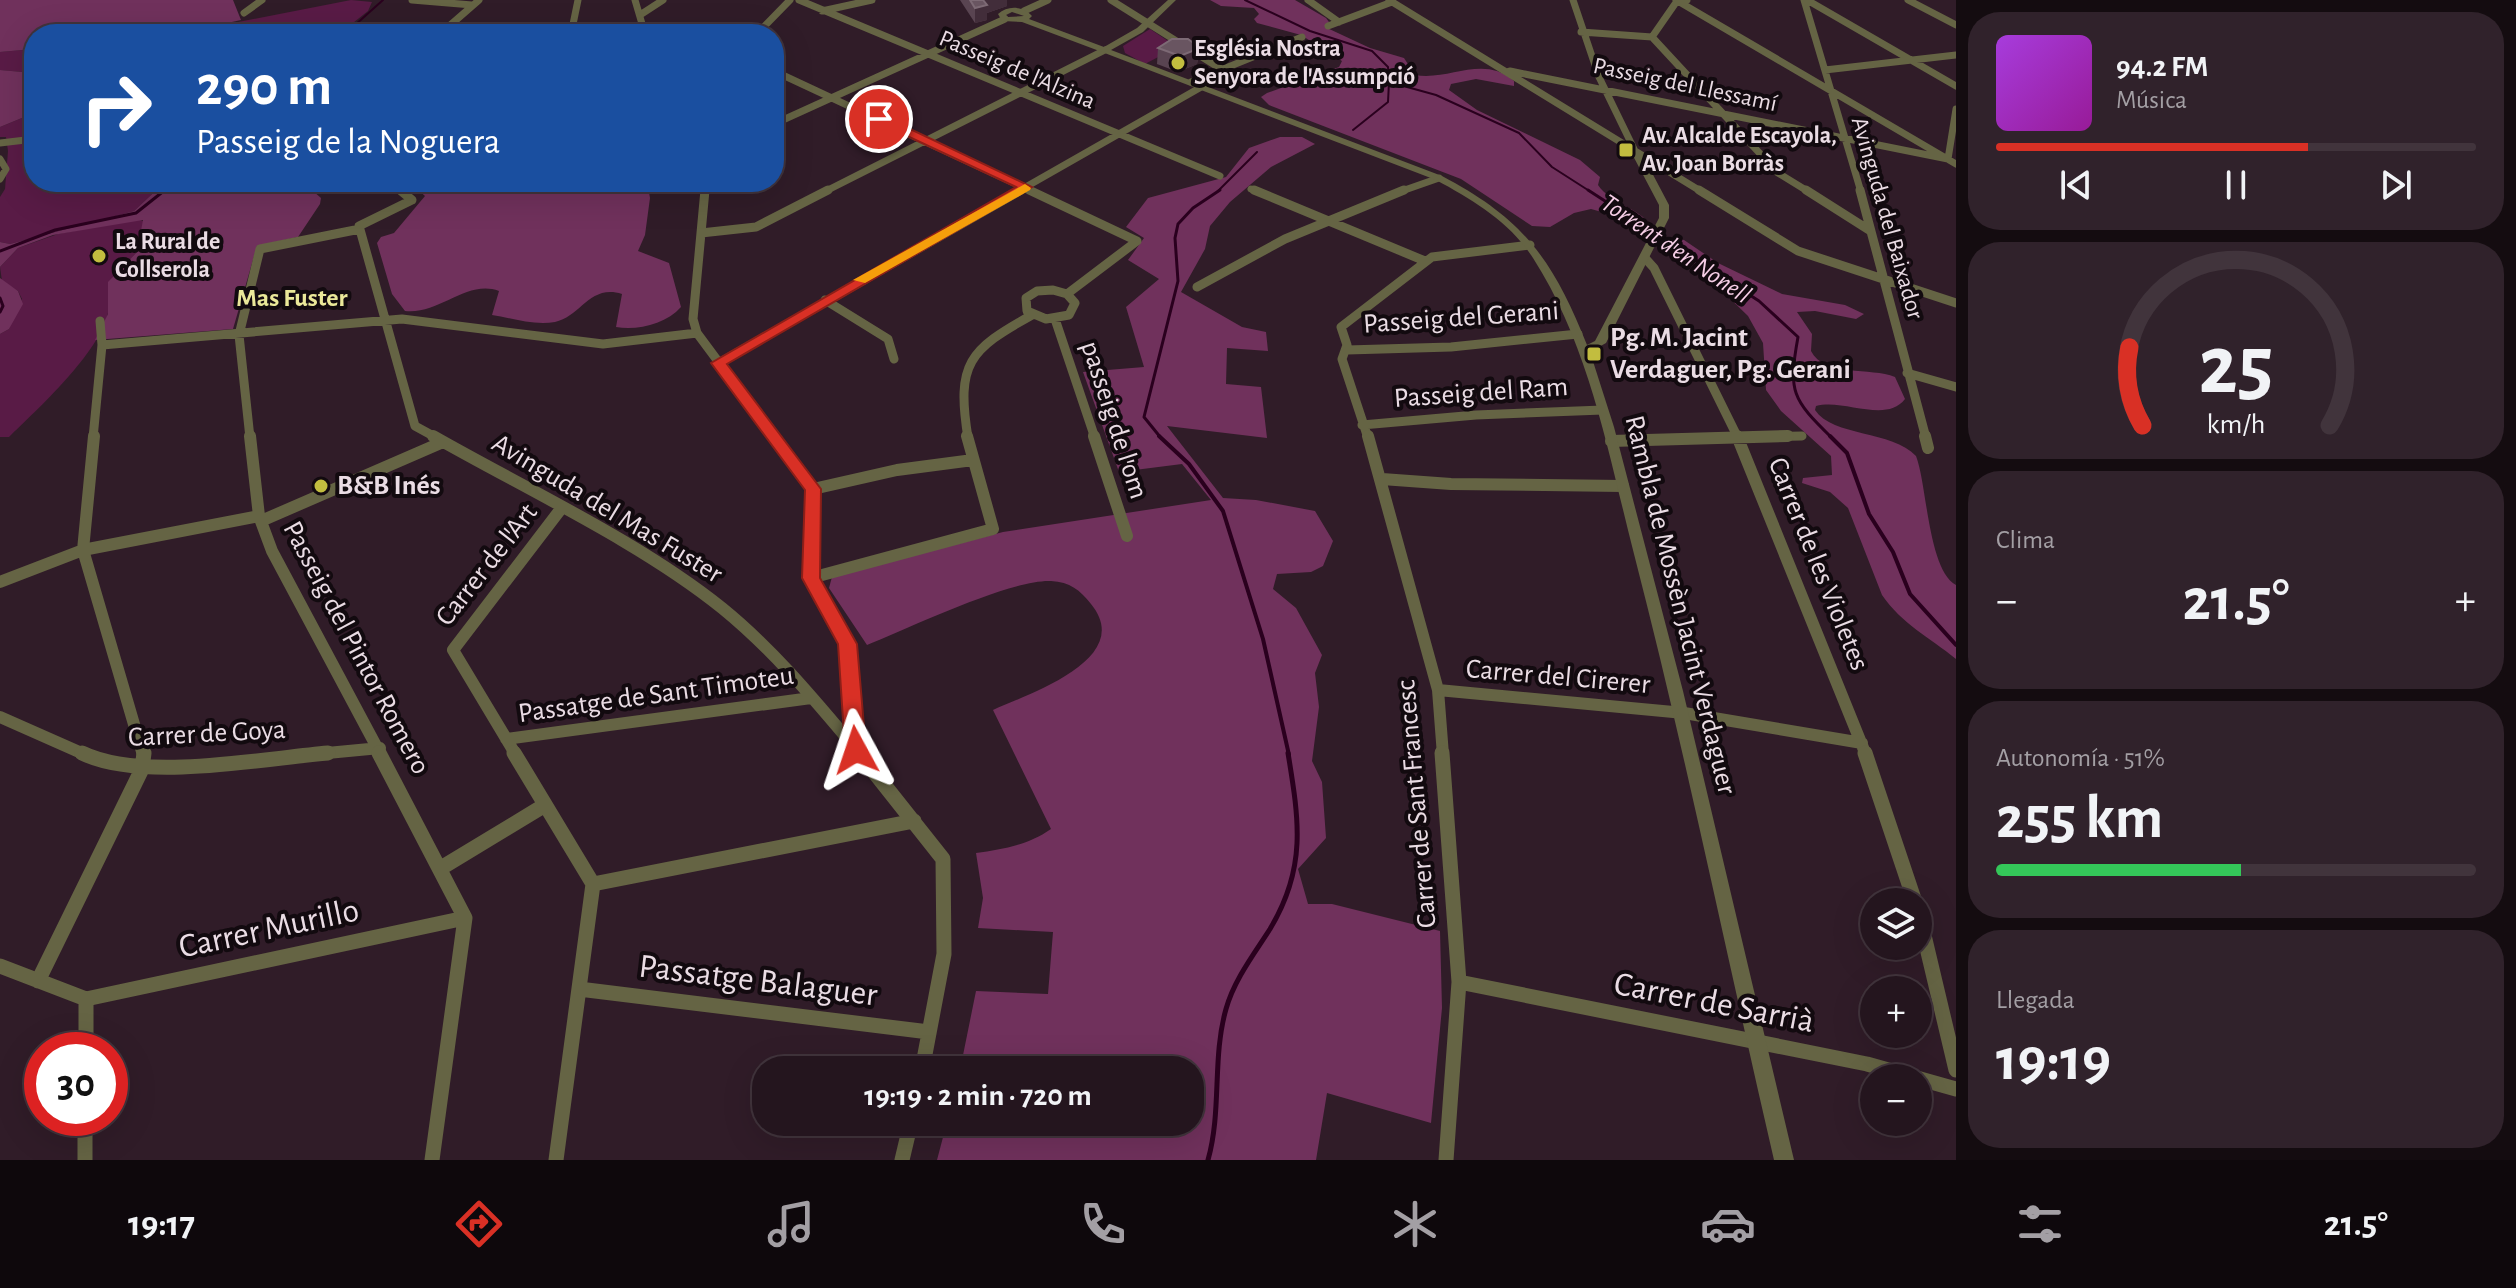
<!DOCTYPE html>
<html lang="es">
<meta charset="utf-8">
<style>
:root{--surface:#24151e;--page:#30222b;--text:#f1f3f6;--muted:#a39fa4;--line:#41343c;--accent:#d93025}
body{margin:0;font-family:"Alegreya Sans",sans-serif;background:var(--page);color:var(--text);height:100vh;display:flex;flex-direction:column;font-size:30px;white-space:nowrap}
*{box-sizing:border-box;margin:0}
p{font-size:26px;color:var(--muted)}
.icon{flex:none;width:44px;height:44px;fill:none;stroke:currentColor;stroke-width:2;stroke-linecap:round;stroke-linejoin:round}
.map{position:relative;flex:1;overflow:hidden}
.details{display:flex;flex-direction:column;gap:12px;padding:12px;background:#140c10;width:560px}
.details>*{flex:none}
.guide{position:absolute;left:24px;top:24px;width:760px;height:168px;border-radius:32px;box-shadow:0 8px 32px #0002,0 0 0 2px var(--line);background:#1a4fa0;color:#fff;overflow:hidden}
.tools{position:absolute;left:1860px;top:888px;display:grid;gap:16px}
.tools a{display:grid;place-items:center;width:72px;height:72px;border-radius:50%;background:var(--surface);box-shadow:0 8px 32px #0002,0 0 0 2px var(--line);font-size:40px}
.speed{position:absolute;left:24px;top:1032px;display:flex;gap:16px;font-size:40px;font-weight:700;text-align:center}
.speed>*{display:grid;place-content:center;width:104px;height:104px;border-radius:50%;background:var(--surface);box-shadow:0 8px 32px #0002,0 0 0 2px var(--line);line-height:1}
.speed .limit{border:12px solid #d22;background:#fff;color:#111}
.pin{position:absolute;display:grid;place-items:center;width:68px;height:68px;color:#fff;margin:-34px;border:4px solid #fff;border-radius:50%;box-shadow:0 2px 8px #0007}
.me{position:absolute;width:88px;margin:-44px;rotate:355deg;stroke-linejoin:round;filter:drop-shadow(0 0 6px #0008)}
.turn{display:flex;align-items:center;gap:28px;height:168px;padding:0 40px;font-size:36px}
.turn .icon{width:104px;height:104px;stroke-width:2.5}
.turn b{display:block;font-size:56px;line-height:68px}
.big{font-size:60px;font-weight:700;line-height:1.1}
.details .card{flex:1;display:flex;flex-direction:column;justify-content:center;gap:12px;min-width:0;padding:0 28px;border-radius:32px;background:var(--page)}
.details .dial{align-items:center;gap:0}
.dial svg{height:208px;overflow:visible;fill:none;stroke:var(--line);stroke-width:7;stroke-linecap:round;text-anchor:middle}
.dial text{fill:var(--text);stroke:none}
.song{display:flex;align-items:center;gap:24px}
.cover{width:96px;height:96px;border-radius:12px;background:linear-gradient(135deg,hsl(280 70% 55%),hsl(300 70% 35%))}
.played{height:8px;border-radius:4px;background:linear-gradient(90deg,var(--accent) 65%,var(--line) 65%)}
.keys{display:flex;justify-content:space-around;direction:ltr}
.heat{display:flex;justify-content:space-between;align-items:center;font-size:44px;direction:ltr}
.charge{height:12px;border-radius:6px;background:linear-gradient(90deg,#34c759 51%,var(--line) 0)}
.trip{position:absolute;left:752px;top:1056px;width:452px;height:80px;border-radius:32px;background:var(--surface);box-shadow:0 8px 32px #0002,0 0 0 2px var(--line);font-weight:700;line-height:80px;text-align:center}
.menu{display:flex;height:128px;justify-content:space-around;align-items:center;background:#0e080c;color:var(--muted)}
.menu .icon{width:56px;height:56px}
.menu .selected{color:var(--accent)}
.menu b{font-size:36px;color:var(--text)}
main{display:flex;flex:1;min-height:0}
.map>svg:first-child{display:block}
</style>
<main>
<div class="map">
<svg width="1956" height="1160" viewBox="0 0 1956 1160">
<rect width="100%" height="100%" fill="#301c28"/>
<path fill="#591b46" d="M351 0 372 2 368 11 339 34H177Z
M1150 29 1177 47 1145 64 1125 53 1123 46Z
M34 49V73L0 70V52Z
M34 113V182H165L134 211 10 244 0 242V197L5 189 8 151 6 137H0V127Z
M137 219 146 222 137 252 109 282C107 292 110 303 108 313 100 352 37 410 9 437H0V334L9 329 22 299 18 291 2 281 0 267 18 248 58 234Z"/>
<path fill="#70315c" d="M0 0H233L241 20 177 34H34V49L0 52Z
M1210 0H1295L1326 18 1329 22 1325 27 1370 48 1404 58 1415 75C1450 81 1483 54 1514 81V86L1476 79 1451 84 1449 90 1477 110 1580 160 1600 177 1598 185C1611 204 1639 207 1652 227L1638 231 1609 214 1591 209 1574 213 1550 227 1532 226 1461 179 1269 105 1261 97 1267 93 1339 67 1342 61 1301 35 1257 23 1254 19 1259 14 1254 8 1221 6Z
M0 70 34 73V113L0 127Z
M1280 137H1302L1315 144 1271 167 1230 202 1210 226 1205 249 1181 292 1242 327 1266 332 1268 351 1227 348 1226 384 1261 387 1267 438 1167 426 1223 498 1256 500 1315 511 1333 541 1323 566 1311 572 1277 574 1273 589 1296 608 1322 655 1315 673 1319 707 1312 761 1322 782 1326 838 1298 869 1308 904H1332L1440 931 1442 1008 1431 1123 1327 1093 1316 1160H937L947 1122H1190V1070H960L976 991 1048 994 1053 932 978 928 983 898 976 853C1004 849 1028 845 1051 829L993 710C1028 694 1136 659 1091 604 1080 590 1070 582 1051 581 1011 579 909 628 867 645L829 588 832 577 1003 532 1211 500 1182 464 1119 472 1083 372 1144 367 1126 307 1159 279 1128 260 1144 238 1126 227 1148 198 1226 177 1249 148Z
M165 182H319L313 191 321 198 320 204 298 237 257 246 233 329 95 340 108 314V282L137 252 143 220 53 235 18 248 0 267V242L10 244 134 211Z
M409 182H647L650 198 645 235 638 251 669 263 681 307C666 324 637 331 616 327L622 294C589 284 581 317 555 322 535 326 511 318 492 315L499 291C467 279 439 315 405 311L392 294 377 243 381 237 394 233 425 196Z
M1669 237 1684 240 1718 263 1782 294 1845 305 1864 314 1856 319 1815 311 1797 312 1812 334 1811 351C1824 377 1871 367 1895 377L1905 399C1886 424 1843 398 1816 406L1815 410C1833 437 1892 430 1916 456 1927 484 1928 570 1956 585V659C1929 637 1902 624 1882 595L1848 508 1830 492 1802 483 1803 478 1832 475 1831 456 1781 411 1766 390 1763 343 1748 316 1682 252 1665 239Z
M0 278 18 291 23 304 9 329 0 334Z"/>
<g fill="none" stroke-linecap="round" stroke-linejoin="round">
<path stroke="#2a001e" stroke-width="2" d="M1245 0 1310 31 1372 51 1388 67 1389 82 1436 95 1519 133 1552 167 1591 192
M345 34 383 0
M1353 130 1388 102 1389 82
M163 192 173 182
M1217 192 1257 152"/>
<path stroke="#2a001e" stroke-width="3" d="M1588 190 1759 301 1798 337C1788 392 1792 399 1832 438
M0 251 55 230 136 213 165 190
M0 298 3 306 0 312
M1161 438 1144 417 1178 281 1175 238 1178 224 1193 208 1220 190"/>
<path stroke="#2a001e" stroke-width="4" d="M1159 436 1189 464 1223 511 1263 639 1289 755
M1830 436 1847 453 1869 514 1893 552 1910 594 1956 645"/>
<path stroke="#2a001e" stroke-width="5" d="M1208 1160C1222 1110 1212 1058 1226 1009 1234 980 1254 954 1270 929 1307 868 1299 820 1288 753"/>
<path stroke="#656444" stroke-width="7" d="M412 0 472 5
M635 0 645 34
M799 0 1220 176
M1111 0 1221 69
M1308 0 1339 22
M1389 0 1702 192
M1573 0 1599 77 1634 149
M1676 0 1956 164
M1687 0 1677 1 1652 37 1778 173 1809 192
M1804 0 1861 192
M1807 0 1956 86
M1908 0 1956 25
M822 11 872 0
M1024 11 1048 0
M244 13 262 0
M640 15 663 0
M1328 26 1392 2
M1581 32 1652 37
M440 34 479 0
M571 34 578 0
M757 34 790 0
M1825 70 1956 55
M774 71 1033 192
M1510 71 1948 159 1956 109
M1191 82 1302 37
M774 124 1005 19
M0 143 34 139
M0 159 6 169 0 179
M389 182 402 192
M502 182 531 189 560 182
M1251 189 1259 192
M705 192 706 182
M824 192 1105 50
M1017 192 1203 86
M1399 192 1439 178"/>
<path stroke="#656444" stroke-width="9" d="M400 190 412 200 359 226 415 426 437 438
M705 190 693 319 697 333 775 438
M1029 190 1137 241 1067 294
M1254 190 1425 261
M1699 190 1798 251 1956 303
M1806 190 1869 230
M1860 190 1926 438
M701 233 756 227 828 190
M1645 258 1654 268 1738 438
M1197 287 1285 239 1404 190
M1053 290 1067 294 1075 303 1069 315 1046 319 1027 311 1026 298 1037 291Z
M825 300 888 339 894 359
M1055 319 1095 438
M102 345 402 319 603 344 697 333
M1347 350 1451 347 1578 334
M719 363 1021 190
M1907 373 1956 387
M1362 425 1476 415 1603 410
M93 438 102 345 100 321
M250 438 239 335 260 249 360 229
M968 438C956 363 969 350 1032 315
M1368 438 1342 359 1347 345 1341 327 1432 257 1530 245
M1712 438 1802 436"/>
<path stroke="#656444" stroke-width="12" d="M94 436 83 550 143 755
M250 436 259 516 272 551 381 755
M433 436C526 489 640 542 722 608 775 651 817 703 861 755
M774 436 813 489 811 578 847 644 856 750
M1094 436 1127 536
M1368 436 1438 690 1443 755
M1737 436 1866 755
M1925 436 1928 448
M1611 441 1788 436
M1382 479 1451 484 1623 486
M813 489 897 470 973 460
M261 521 443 442
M811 578 993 529 967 436
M0 582 83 550 259 516
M1438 690 1684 713 1862 743
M0 717 86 755
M506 739 811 698
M306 755 380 748
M516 755 453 650 560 510"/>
<path stroke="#656444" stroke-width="15" d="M82 753C142 782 259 759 328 753
M379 753 465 918 432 1160
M514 753 593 884 556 1160
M859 753 943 859 944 954 922 1070
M1442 753 1459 982 1446 1160
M1865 753 1915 902
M441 868 545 805
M593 884 914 821
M1918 910 1956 1070
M0 966 86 999
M38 981 142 769 144 753
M1459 982 1867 1064 1956 1089
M579 989 929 1032
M86 999 465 918
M86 999V1050
M85 1118V1160
M902 1160 911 1122"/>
<path fill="#656444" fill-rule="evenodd" d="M1168 0H1176L1143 32 1111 50 1442 176C1524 219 1553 260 1587 345L1595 341 1659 218V205L1631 152 1636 149 1641 152 1669 205V218L1606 343 1590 352 1614 427 1683 691 1794 1160H1774C1727 958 1686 755 1634 554 1608 453 1590 347 1533 258 1510 222 1473 200 1436 180L1102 52 1022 22 1002 21 998 14C1008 5 1023 6 1032 16L1029 19 1104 47 1137 28ZM1012 12 1024 16 1008 17 1006 15Z"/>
</g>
<path fill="#594451" d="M960 0H1007V6L987 13V20L975 23Z
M1158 48H1200L1197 64 1178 72 1157 64Z"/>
<path fill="#422d3a" d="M982 0H1007V6L987 13V20L975 23V8Z
M1200 48 1197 64 1178 72 1180 56Z"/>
<path fill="#695561" stroke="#7d6a75" stroke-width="2" d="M970 0H983L987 5 975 8Z
M1172 39H1188L1200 48 1180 56 1158 48Z"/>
<path fill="#d93025" stroke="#8d1f18" stroke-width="2" d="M875 116H883L1032 187 727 364 821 489 820 578 857 644 866 750 856 759 845 750 838 644 802 578 805 490 711 363 1016 187 875 121Z"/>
<path fill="#f59e0b" d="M1025 184 1031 188 1030 190 865 283 853 280Z"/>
<g fill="#c2bd3f" stroke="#120a0f" stroke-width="3">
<circle cx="1178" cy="63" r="8"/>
<rect x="1618" y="142" width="16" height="16" rx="4"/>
<circle cx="99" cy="256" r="8"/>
<rect x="1586" y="346" width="16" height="16" rx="4"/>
<circle cx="321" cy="486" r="8"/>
</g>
<g text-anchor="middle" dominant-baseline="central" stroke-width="8" stroke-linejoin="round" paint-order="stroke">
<g font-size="24" font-weight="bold" fill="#eadce4" stroke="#120a0f" text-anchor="start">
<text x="1194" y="49">Església Nostra<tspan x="1194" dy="28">Senyora de l'Assumpció</tspan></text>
<text x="1642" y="136">Av. Alcalde Escayola,<tspan x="1642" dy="28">Av. Joan Borràs</tspan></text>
<text x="115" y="242">La Rural de<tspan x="115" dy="28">Collserola</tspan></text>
</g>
<g font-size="24" fill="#eadce4" stroke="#120a0f">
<text transform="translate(1017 70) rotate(23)">Passeig de l'Alzina</text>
<text transform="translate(1685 85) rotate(12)">Passeig del Llessamí</text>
<text transform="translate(1887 218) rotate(74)">Avinguda del Baixador</text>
</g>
<g font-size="26" font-style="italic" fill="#f6cee6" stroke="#120a0f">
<text transform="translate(1676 249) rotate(34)">Torrent d'en Nonell</text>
</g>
<g font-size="26" font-weight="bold" fill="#eae899" stroke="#120a0f">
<text x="292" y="298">Mas Fuster</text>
</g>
<g font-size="28" fill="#eadce4" stroke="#120a0f">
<text transform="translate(1461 318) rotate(-4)">Passeig del Gerani</text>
<text transform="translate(1481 393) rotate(-4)">Passeig del Ram</text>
<text transform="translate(1114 420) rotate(72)">passeig de l'om</text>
<text transform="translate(607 509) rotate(31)">Avinguda del Mas Fuster</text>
<text transform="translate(1818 564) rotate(68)">Carrer de les Violetes</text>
<text transform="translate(487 565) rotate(-52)">Carrer de l'Art</text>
<text transform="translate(1680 605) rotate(76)">Rambla de Mossèn Jacint Verdaguer</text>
<text transform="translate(356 648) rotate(62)">Passeig del Pintor Romero</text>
<text transform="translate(1558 677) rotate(5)">Carrer del Cirerer</text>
<text transform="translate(656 695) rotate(-8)">Passatge de Sant Timoteu</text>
<text transform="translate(207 734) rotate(-3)">Carrer de Goya</text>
<text transform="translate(1417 804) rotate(-95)">Carrer de Sant Francesc</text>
</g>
<g font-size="28" font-weight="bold" fill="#eadce4" stroke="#120a0f" text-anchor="start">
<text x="1610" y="338">Pg. M. Jacint<tspan x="1610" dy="32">Verdaguer, Pg. Gerani</tspan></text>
<text x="337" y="486">B&amp;B Inés</text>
</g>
<g font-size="34" fill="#eadce4" stroke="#120a0f">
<text transform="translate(269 929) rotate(-12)">Carrer Murillo</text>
<text transform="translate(758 981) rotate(7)">Passatge Balaguer</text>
<text transform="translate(1714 1003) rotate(11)">Carrer de Sarrià</text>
</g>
</g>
</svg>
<div class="tools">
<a><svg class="icon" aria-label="layers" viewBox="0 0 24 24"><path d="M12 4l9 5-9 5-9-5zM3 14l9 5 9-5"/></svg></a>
<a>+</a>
<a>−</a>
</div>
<div class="speed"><div class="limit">30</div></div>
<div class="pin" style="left:879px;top:119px;background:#d93025"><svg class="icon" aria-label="arrive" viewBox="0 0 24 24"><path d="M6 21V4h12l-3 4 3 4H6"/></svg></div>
<svg class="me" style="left:856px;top:750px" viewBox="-20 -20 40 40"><path d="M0-17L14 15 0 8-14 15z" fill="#d93025" stroke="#fff" stroke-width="4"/></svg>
<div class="trip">19:19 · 2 min · 720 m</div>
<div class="guide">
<div class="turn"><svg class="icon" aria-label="right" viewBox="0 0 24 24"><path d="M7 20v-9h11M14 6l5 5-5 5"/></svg><div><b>290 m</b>Passeig de la Noguera</div></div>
</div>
</div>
<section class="details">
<div class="card">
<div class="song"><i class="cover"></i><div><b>94.2 FM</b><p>Música</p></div></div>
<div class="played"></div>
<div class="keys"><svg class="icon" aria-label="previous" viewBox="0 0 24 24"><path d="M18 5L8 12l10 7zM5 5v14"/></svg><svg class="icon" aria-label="pause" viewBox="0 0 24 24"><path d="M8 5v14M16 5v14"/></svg><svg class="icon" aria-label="next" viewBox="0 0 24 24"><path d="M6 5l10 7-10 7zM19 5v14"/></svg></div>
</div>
<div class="card dial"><svg viewBox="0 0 100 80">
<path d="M14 69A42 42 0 1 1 86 69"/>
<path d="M14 69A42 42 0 0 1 9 39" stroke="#d93025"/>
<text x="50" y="56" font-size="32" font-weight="700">25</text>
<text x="50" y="72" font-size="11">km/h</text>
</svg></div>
<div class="card"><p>Clima</p>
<div class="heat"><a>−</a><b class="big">21.5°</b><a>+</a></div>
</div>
<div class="card"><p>Autonomía · 51%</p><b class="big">255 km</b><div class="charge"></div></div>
<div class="card"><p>Llegada</p><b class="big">19:19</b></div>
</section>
</main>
<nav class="menu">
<b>19:17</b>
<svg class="icon selected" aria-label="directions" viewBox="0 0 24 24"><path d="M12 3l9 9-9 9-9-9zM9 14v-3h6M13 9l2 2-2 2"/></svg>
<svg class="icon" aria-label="music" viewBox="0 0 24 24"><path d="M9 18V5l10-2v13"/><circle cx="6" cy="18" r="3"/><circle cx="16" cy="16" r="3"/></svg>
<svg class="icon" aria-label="phone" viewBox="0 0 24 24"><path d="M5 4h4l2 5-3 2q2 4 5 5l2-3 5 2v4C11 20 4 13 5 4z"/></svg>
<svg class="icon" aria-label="climate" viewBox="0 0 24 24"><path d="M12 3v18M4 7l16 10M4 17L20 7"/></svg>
<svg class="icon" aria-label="car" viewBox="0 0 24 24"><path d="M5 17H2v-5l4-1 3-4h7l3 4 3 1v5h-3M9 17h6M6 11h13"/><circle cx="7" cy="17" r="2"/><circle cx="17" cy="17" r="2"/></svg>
<svg class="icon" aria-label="filters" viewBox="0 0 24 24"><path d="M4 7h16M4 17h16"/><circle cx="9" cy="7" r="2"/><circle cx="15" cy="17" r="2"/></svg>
<b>21.5°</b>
</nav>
